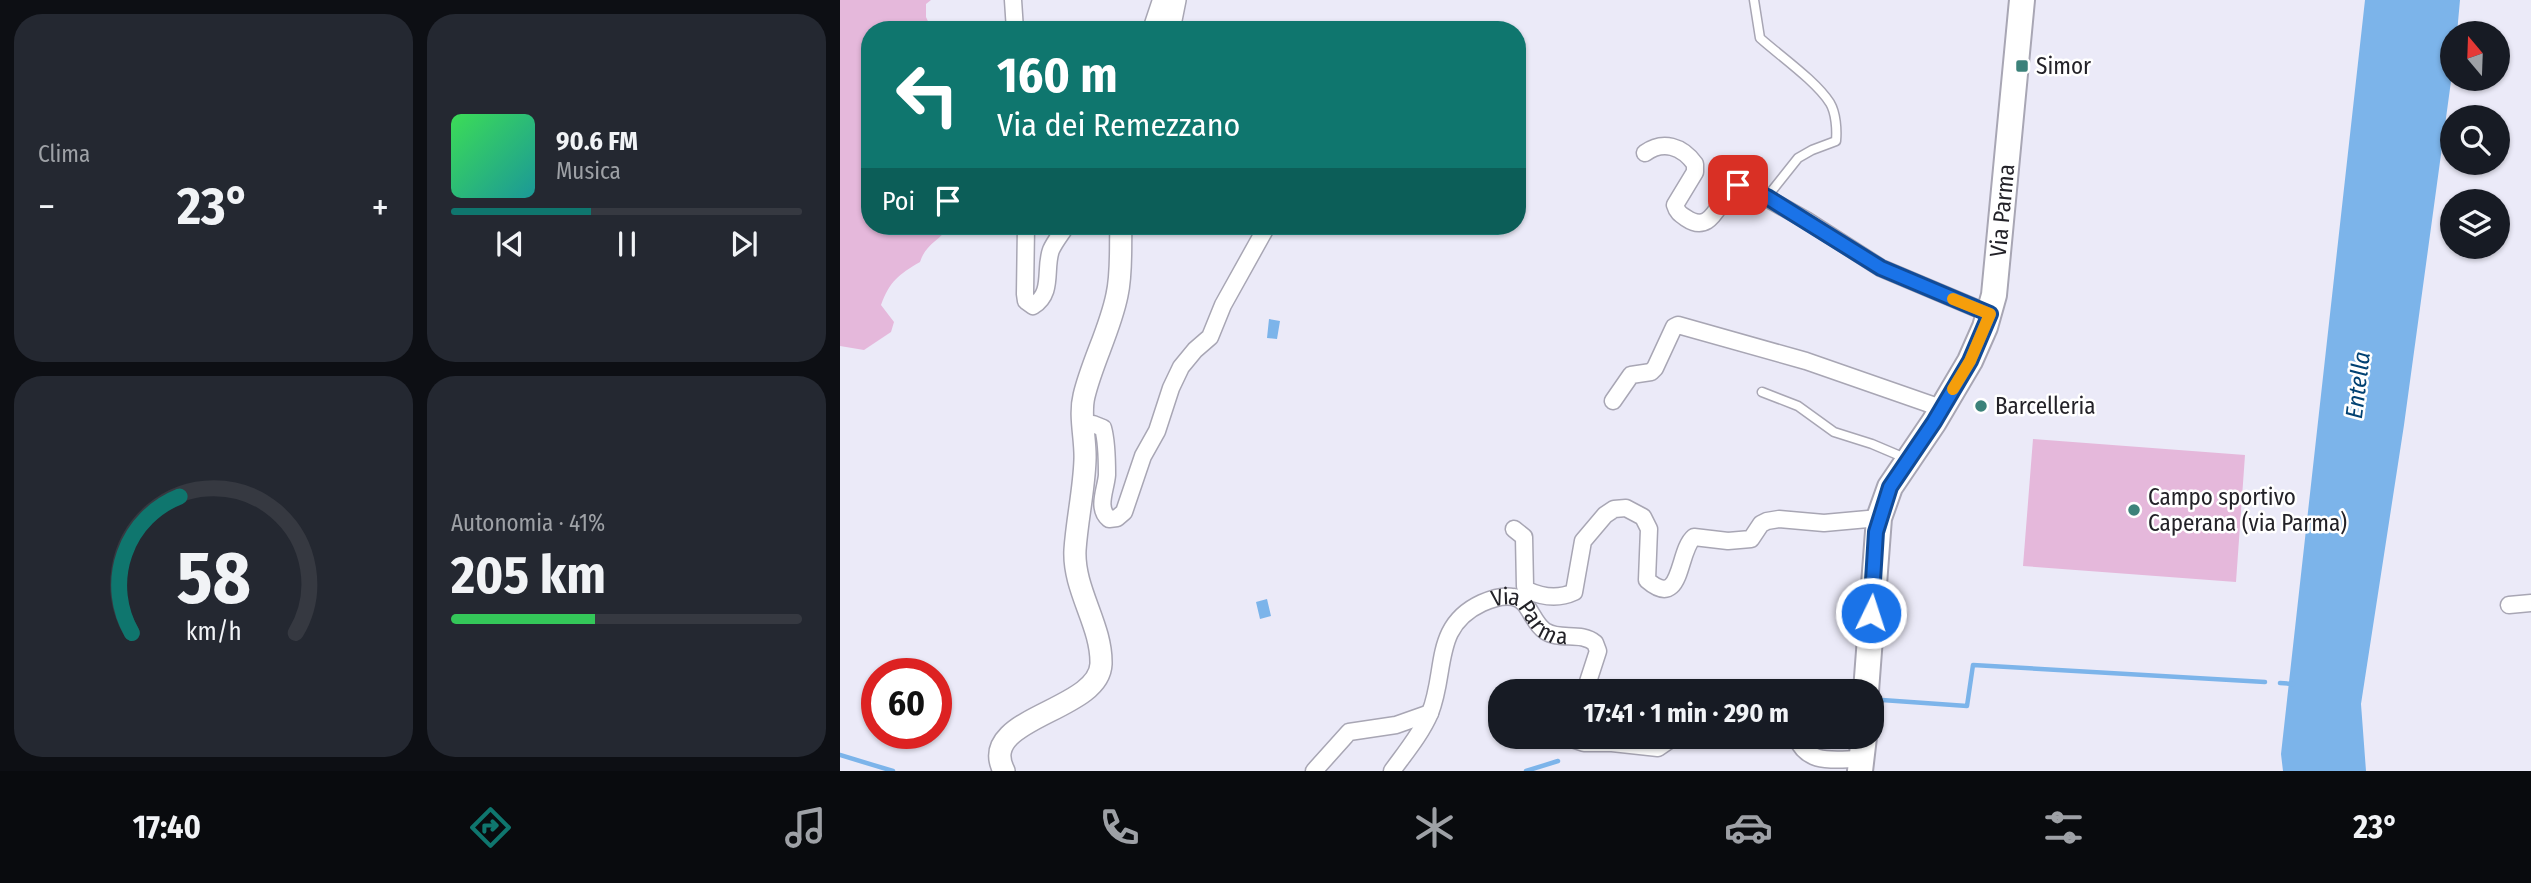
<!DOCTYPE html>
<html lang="it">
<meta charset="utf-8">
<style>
:root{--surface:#171b24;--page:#242831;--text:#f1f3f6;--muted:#9ea1a6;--line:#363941;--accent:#0f766e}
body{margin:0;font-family:"Fira Sans Condensed",sans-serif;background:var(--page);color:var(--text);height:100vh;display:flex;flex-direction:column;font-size:26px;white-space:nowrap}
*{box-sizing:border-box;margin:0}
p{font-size:23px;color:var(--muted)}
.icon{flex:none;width:38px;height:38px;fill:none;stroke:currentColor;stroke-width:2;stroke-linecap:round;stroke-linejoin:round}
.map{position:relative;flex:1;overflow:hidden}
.details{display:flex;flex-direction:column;gap:14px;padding:14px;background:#0d0f14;width:840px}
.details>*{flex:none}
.guide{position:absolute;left:21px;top:21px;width:665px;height:214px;border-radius:28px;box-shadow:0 2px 5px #0004;background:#0f766e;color:#fff;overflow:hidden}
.needle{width:46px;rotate:341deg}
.controls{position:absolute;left:1600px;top:21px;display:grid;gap:14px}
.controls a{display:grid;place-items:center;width:70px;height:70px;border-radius:50%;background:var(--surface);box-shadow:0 2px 5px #0004;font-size:35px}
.speed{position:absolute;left:21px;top:658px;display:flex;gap:14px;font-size:35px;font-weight:700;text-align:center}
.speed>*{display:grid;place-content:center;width:91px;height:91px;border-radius:50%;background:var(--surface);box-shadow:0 2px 5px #0004;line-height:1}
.speed .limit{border:10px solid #d22;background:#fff;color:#111}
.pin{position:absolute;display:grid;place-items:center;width:60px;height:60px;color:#fff;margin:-30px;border-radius:14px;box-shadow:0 4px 10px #0006}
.me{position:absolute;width:77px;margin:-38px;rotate:4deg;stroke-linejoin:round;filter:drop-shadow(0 0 5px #0008)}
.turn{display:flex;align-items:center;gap:24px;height:147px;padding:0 21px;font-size:32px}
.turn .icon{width:91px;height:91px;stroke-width:2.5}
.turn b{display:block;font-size:49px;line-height:60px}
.then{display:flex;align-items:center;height:66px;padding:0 21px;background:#0003;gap:14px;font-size:26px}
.big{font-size:52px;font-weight:700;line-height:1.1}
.details .tile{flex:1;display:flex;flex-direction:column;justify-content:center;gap:10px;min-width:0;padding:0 24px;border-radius:28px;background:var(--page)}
.details .dial{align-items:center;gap:0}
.dial svg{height:182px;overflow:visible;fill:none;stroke:var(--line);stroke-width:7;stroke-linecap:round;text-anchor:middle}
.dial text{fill:var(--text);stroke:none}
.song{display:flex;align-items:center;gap:21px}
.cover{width:84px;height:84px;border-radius:10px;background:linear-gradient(135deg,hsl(130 70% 55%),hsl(180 70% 35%))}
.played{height:7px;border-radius:4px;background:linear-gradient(90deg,var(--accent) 40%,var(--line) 40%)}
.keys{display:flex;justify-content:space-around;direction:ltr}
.heat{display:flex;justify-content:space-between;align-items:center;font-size:38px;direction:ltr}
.charge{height:10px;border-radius:5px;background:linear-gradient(90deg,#34c759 41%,var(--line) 0)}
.details .tiles{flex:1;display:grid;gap:14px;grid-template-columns:repeat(2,1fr)}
.trip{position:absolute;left:648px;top:679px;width:396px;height:70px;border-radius:28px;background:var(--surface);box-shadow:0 2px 5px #0004;font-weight:700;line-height:70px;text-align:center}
.tabs{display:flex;height:112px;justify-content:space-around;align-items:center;background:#090b0e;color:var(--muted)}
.tabs .icon{width:49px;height:49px}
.tabs .on{color:var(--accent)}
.tabs b{font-size:32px;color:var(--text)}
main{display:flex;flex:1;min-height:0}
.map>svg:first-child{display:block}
</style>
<main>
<section class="details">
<div class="tiles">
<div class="tile"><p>Clima</p>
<div class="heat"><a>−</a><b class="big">23°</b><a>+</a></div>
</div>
<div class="tile">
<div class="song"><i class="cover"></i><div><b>90.6 FM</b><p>Musica</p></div></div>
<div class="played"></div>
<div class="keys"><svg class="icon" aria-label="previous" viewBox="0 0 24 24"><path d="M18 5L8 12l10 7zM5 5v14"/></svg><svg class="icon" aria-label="pause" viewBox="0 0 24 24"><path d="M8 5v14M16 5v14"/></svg><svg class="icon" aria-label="next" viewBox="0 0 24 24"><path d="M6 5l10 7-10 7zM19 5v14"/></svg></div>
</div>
<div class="tile dial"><svg viewBox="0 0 100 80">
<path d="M14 69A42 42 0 1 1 86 69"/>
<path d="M14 69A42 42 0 0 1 35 9" stroke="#0f766e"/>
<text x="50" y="56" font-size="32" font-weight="700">58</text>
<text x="50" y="72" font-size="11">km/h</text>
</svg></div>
<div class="tile"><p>Autonomia · 41%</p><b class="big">205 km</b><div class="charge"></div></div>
</div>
</section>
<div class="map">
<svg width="1691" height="771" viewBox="0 0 1691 771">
<rect width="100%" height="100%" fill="#ebeaf8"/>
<path fill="#e5b8db" d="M0 0H91L86 4V17L92 30H30V226H109C99 242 86 243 80 262 58 275 50 281 41 305L54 322 51 332 24 350 0 346Z
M1193 439 1405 455 1396 582 1183 566Z"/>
<path fill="#7cb4ea" d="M1525 0H1620L1617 33H1612V74L1564 425 1521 704 1526 771H1443L1441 754Z
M429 319 440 321 437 339 427 338Z
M427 599 431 616 420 619 416 602Z"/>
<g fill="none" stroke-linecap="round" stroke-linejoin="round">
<path stroke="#7cb4ea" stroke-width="4.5" d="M1440 683 1453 684
M1042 700 1127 706 1133 665 1425 682
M0 755 53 771
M686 771 718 761"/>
<defs>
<path id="lane" d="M914 0 920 38C940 56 976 81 990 103 996 113 997 130 996 141L972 150 958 158 927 197
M922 392 958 406 994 432 1032 444 1065 458"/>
<g id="street">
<path d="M173 0 175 30"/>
<path d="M311 30 321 0"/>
<path d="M805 153C823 140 842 146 855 164V172L835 205C837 212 840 214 846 218 877 239 879 186 903 185L966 220 1041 268 1150 314"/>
<path d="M186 226 185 294 186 301 193 306C214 293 204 269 211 250 215 241 222 233 226 226"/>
<path d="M773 401 791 375 811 372 815 368 834 327 838 325 966 361 1101 408"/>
<path d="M243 424H253L263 428C267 442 267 460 267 475 266 489 256 508 269 519L277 518 284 512 303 456 317 431 331 388 341 367 355 350 370 337 383 305 427 226"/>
<path d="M674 529 684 537 685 586 687 590C702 597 719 599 734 592L743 541 765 515 774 509 786 508 803 517 809 529 807 580C843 611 837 551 854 537L888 541 911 539 921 524 927 521 939 519 984 523 1039 518"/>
<path d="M1669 605 1691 603"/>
<path d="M734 737 735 740 744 743H772L818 748 834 737"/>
<path d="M956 737C968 766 994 759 1021 759"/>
<path d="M474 771 509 732 556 725 590 713"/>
<path id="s1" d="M552 771C565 753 581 734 590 713 607 671 592 626 642 603 651 599 663 595 673 597 689 599 692 623 705 631 719 641 741 631 755 643L758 651 745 691"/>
</g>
<path id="secondary" d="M329 30 335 0
M164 771C136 717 259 712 261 664 262 625 233 590 235 550 237 520 244 490 245 460 246 440 239 416 244 396 252 362 270 330 277 295 282 273 280 248 281 226"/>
<g id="primary">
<path id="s2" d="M1026 691 1039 518 1050 487 1094 422 1130 361 1145 327 1154 295 1182 0"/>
<path d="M1020 771 1024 737"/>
</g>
</defs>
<use href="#lane" stroke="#a8a6b4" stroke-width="11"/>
<use href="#street" stroke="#a8a6b4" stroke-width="19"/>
<use href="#secondary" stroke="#a8a6b4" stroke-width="24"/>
<use href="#primary" stroke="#a8a6b4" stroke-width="28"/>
<use href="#lane" stroke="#fff" stroke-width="8"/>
<use href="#street" stroke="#fff" stroke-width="16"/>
<use href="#secondary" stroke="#fff" stroke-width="21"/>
<use href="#primary" stroke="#fff" stroke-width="24"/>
</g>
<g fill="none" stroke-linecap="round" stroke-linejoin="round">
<defs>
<path id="route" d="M898 185H903L927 197 1041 268 1150 314 1130 361 1094 422 1050 487 1036 532 1031 613"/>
</defs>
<use href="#route" stroke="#114b97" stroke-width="18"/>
<use href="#route" stroke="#1a73e8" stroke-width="12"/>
<path stroke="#f59e0b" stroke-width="12" d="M1113 299 1150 314 1130 361 1113 389"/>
</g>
<g fill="#3c827a" stroke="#fff" stroke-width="2.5">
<rect x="1175" y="59" width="14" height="14" rx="3.5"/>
<circle cx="1141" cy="406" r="7"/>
<circle cx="1294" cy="510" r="7"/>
</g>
<g text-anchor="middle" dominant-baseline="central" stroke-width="5" stroke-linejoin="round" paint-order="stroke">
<g font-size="23" fill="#232228" stroke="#fff" text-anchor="start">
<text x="1196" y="66">Simor</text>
<text x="1155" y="406">Barcelleria</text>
<text x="1308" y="497">Campo sportivo<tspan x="1308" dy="26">Caperana (via Parma)</tspan></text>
</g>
<g font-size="23" fill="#232228" stroke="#fff">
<text stroke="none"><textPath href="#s2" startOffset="511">Via Parma</textPath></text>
<text stroke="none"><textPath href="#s1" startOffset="254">Via Parma</textPath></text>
</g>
<g font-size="24" font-style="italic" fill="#004172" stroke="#fff">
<text transform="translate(1518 385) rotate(-83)">Entella</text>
</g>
</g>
</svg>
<div class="controls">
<a><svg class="needle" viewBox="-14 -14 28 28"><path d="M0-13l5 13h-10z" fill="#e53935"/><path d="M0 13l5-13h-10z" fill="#9ea1a6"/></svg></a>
<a><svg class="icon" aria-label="search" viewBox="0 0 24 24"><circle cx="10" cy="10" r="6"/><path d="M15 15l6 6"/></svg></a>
<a><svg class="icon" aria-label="layers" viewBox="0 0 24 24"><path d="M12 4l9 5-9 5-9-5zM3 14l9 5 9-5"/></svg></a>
</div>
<div class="speed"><div class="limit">60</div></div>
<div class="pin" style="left:898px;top:185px;background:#d93025"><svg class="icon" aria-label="arrive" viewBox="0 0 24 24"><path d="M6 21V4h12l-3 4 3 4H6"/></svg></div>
<svg class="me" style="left:1031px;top:613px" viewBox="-20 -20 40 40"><circle r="17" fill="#1a73e8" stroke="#fff" stroke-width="3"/><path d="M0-11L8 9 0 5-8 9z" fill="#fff"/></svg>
<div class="trip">17:41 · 1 min · 290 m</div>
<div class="guide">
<div class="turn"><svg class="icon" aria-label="left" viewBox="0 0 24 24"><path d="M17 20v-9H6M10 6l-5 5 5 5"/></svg><div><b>160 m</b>Via dei Remezzano</div></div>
<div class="then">Poi<svg class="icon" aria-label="arrive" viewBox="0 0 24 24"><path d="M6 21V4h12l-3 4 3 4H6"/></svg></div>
</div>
</div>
</main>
<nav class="tabs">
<b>17:40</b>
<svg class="icon on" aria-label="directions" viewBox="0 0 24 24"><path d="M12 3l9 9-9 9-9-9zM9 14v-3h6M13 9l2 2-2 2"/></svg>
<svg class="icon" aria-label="music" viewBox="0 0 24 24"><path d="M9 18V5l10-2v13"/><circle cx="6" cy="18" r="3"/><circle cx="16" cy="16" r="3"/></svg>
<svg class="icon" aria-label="phone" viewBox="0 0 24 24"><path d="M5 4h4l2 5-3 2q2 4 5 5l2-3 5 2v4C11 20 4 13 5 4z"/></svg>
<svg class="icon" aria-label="climate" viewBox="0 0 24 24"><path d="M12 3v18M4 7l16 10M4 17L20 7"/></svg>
<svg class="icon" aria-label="car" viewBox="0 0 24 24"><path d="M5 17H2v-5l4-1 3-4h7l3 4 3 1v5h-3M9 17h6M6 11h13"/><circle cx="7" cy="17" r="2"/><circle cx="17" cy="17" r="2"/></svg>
<svg class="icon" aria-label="filters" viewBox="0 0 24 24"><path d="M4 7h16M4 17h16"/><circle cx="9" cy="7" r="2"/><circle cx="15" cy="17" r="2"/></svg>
<b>23°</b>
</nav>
